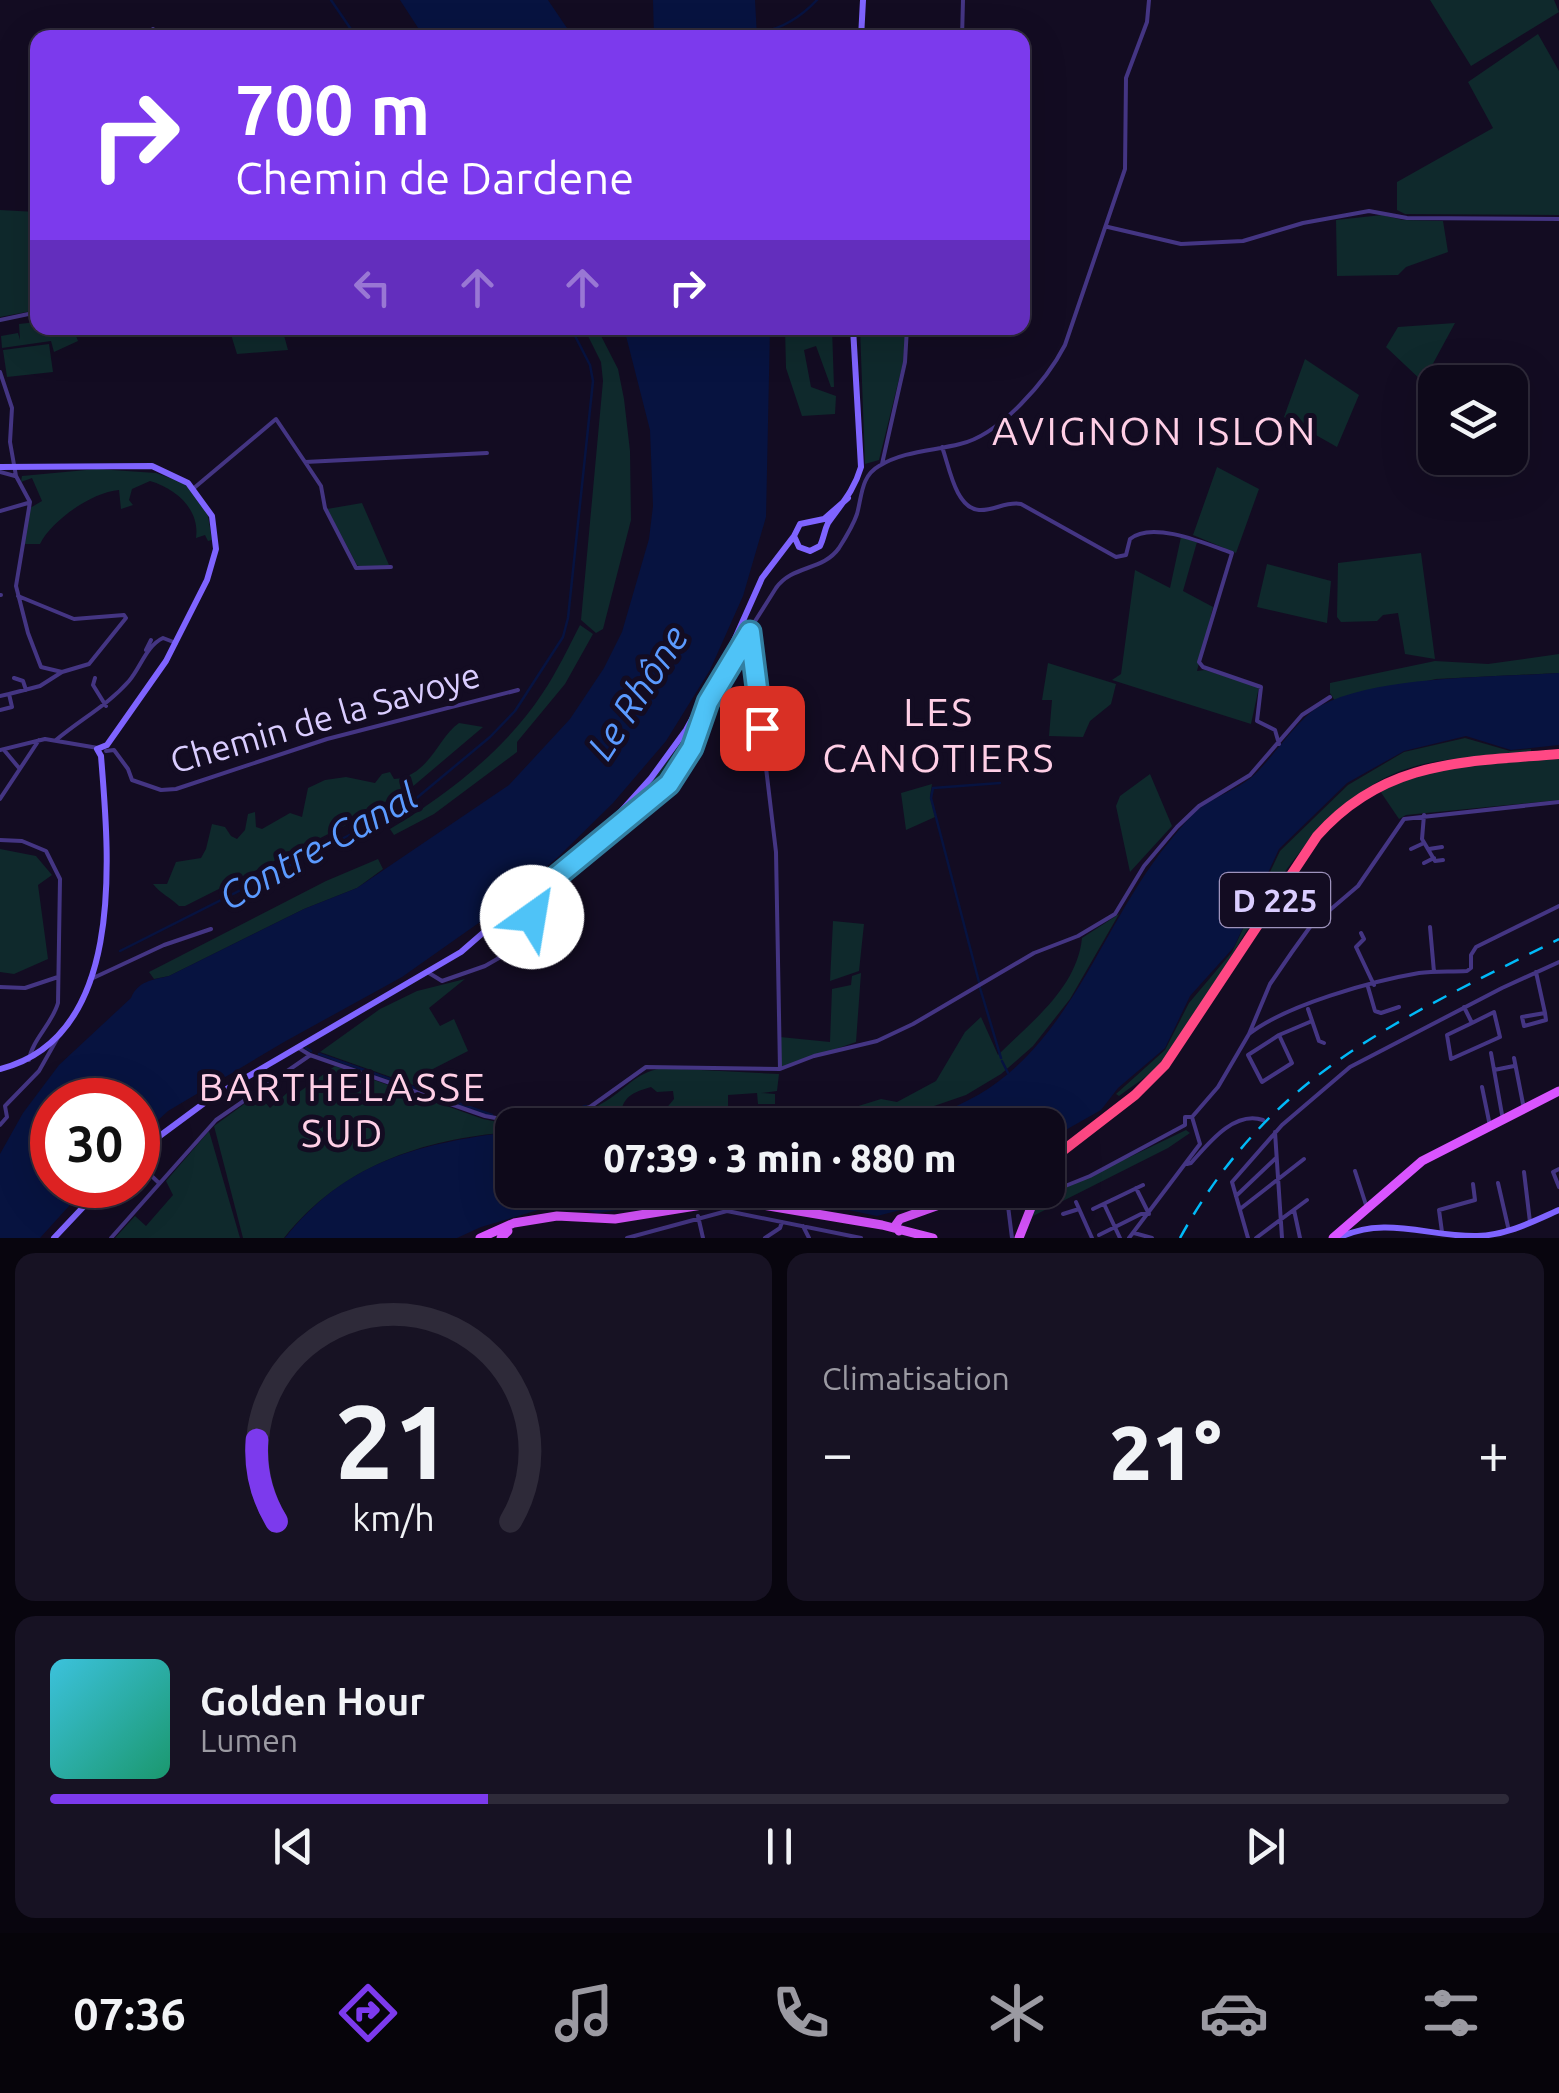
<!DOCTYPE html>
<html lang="fr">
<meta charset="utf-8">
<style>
:root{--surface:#0e091a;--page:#171223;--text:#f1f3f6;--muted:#9b9aa2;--line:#2e2a39;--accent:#7c3aed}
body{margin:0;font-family:Ubuntu,sans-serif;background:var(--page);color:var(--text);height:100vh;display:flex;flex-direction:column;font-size:38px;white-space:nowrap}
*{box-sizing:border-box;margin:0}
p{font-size:32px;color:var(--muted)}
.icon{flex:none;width:55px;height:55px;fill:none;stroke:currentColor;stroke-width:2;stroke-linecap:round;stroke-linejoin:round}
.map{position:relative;height:1238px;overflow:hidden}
.details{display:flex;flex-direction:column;gap:15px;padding:15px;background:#08050e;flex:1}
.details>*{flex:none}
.top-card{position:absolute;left:30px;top:30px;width:1000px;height:305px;border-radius:20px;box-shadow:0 10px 40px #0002,0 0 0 2px var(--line);background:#7c3aed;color:#fff;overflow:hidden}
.buttons{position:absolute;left:1418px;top:365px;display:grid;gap:20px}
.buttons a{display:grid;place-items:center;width:110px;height:110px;border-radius:20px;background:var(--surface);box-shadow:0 10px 40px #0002,0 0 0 2px var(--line);font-size:50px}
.speed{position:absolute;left:30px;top:1078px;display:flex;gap:20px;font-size:50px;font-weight:700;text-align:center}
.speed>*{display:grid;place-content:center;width:130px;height:130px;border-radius:50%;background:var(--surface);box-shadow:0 10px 40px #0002,0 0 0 2px var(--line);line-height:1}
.speed .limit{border:15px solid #d22;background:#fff;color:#111}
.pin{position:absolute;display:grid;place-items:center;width:85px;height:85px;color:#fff;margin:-42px;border-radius:20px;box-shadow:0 5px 15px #0006}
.me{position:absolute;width:110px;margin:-55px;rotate:32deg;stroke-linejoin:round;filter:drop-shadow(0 0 8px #0008)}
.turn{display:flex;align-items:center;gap:35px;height:210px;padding:0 40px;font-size:45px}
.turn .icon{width:130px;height:130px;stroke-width:2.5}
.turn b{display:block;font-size:70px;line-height:85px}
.lanes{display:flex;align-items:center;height:95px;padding:0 40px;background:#0003;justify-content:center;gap:50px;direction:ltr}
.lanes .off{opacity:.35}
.big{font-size:75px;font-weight:800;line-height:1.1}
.details .card{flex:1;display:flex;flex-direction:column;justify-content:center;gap:15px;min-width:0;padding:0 35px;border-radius:20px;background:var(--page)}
.details .dial{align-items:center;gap:0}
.dial svg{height:260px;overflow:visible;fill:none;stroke:var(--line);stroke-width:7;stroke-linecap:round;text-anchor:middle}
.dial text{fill:var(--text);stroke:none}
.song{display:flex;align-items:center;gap:30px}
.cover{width:120px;height:120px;border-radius:15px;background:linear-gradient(135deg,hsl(190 70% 55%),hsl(160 70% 35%))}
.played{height:10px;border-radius:5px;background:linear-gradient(90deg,var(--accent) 30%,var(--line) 30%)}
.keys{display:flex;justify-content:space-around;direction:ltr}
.heat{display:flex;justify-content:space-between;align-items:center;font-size:55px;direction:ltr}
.details .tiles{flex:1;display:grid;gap:15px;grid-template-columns:1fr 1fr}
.card:last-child{grid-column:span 2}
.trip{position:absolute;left:495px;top:1108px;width:570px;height:100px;border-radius:20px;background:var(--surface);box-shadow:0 10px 40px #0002,0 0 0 2px var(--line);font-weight:800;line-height:100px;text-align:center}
.tabs{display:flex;height:160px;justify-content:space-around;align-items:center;background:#06040a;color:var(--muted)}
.tabs .icon{width:70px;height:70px}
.tabs .active{color:var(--accent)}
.tabs b{font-size:45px;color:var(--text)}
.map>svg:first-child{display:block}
</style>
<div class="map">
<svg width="1559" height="1238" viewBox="0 0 1559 1238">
<rect width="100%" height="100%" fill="#130c22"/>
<path fill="#0f292c" d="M1430 0H1554L1559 12 1471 66Z
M1538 34 1559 71V215L1405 214 1397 210V182L1493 128 1468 82Z
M0 210 37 212V310L0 317Z
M1382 215 1403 220 1443 221 1448 252 1406 267 1398 275 1337 276 1336 220Z
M37 322 38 328H73L78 341 54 352 51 341 2 348 1 336 18 333 20 340 19 324Z
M1455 323 1423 382 1386 347 1398 327Z
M229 328H282L288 350 237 354Z
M584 328H597L618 369 624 399 630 451 631 520 603 629 596 633 581 620 603 381 601 362Z
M785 328H832L834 387H831L816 346 804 350 811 387 836 396 835 414 802 416 786 368Z
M860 328H906L903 363 879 460 865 464Z
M49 344 53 372 7 377 3 350Z
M1305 359 1359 395 1337 447 1284 417Z
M1217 467 1259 489 1236 553 1193 535Z
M97 469 156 473 181 482 196 493 208 516 212 540 208 541 205 535 196 538C200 510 177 489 150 481L132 489 129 500 133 505 121 509 119 490C92 492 51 521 40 544H24L30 508 42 501 32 478 21 482 22 476Z
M362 503 389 565 363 568 357 565 327 509Z
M1181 537 1197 542 1183 591 1213 607 1197 671 1205 670 1259 687 1251 724 1112 680 1121 674 1135 570 1170 588Z
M1421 553 1435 659 1405 654 1398 613 1383 615 1377 621 1341 622 1337 617 1338 563Z
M1267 564 1331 581 1327 623 1257 607Z
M580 625 593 634 565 684 517 742V752L434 814 394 835 390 829C447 795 505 750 542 694 557 672 568 648 580 625Z
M1559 654V673L1436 679 1335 701 1330 693V683L1435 661 1488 664Z
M1048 663 1116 684 1111 704 1090 721 1083 737 1049 736 1052 700H1042Z
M703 707 694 743 663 790 575 859 631 805 672 755Z
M459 723 483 727 398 799 185 906H179C170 897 161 894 153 884H167L176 862 201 858 206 849 212 824 225 827 231 836 237 839 245 830 248 814 255 812 256 827 262 829 290 813 302 817 308 788 325 780 346 777 375 783 382 774 390 772 394 779C429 777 438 737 459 723Z
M1465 738 1510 751 1531 749V753C1481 757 1426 755 1381 780 1281 834 1231 977 1161 1063 1151 1075 1132 1086 1119 1096L1116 1094 1165 1050 1189 1003 1232 952 1280 851 1348 785 1404 752Z
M1559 759V800L1406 815 1399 819 1380 791C1435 763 1498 764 1559 759Z
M1150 774 1172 826 1130 872 1116 806 1120 796Z
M932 784 930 797 935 817 906 830 901 793Z
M0 849 36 856 52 875 38 885 48 959 14 974 0 972Z
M378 859 383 869 357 888 304 909 169 976 154 979 149 972 326 881Z
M1119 914 1070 999 1033 1046 1001 1074 966 1095 879 1125H756L755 1116 843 1119 852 1108 881 1099 897 1102 936 1081 965 1032 981 1017 998 1055C1031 1022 1077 988 1082 938Z
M833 921 864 924 859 971 830 981Z
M861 973 856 1042 781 1068 780 1037 830 1042 832 989 851 985 852 976Z
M465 979 429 1008 440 1026 454 1019 468 1051 423 1074 422 1088 320 1052 380 1009 417 991Z
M335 1066 483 1119 512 1125V1132C424 1138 341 1166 284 1238H243L214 1126 258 1094 270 1108 287 1093 295 1095Z
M662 1068 779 1074 777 1091 761 1093 775 1094V1104H758L757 1093 728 1095V1125H667L665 1110 674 1099 673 1091 657 1092 651 1087C638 1091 626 1094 622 1108L634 1114 642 1112V1116L630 1117V1125H538C560 1123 587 1113 606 1101 629 1087 633 1074 662 1068Z
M1186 1130 1190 1133 1168 1148 1033 1216 1024 1234 1038 1201Z
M209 1131 240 1238H115L135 1216 146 1226 173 1195 166 1181Z"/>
<path fill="#071340" d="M400 0H548L573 37H424Z
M653 0H755L757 37H654Z
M624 328H770L766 517 743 596 710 670 666 741 613 803 557 858 480 922 402 977 284 1042 168 1111 138 1139V1100H52V1185H88L40 1238H0V1154L23 1113 59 1065 131 998C138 981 152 980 169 976L304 909 357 888 509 785 570 719 604 668 622 632 649 539 653 506 650 430Z
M1559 673V745L1511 750 1466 736 1404 751 1347 783 1279 849 1234 947 1190 996 1165 1048 1118 1088 1101 1110 1048 1140V1125H911C941 1113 973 1101 999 1081 1079 1020 1107 917 1169 842 1178 831 1189 817 1200 808 1216 796 1236 790 1252 777 1272 759 1299 717 1320 706 1380 675 1491 678 1559 673Z
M502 1133H512V1190H954L936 1201 877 1216 800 1200 731 1194 597 1213 562 1203 481 1227 457 1238H285C344 1164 413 1145 502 1133Z"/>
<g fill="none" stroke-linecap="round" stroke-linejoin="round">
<path stroke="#071340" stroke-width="2.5" d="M331 0 357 38
M754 33C779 31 799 19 817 0
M120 951 407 806 490 737 515 711 563 637 568 618 593 381 590 365 571 328
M979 982 931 798 933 788 1000 783
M980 988 1001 1058
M306 1048 311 1051
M319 1054 492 1115
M1002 1061 1008 1073
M563 1113 586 1106
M539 1120 556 1116"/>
<path stroke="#5b9aff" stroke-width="2.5" stroke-dasharray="12 10" stroke-linecap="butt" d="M502 1133 512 1146
M555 1190 565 1197"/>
<path stroke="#443583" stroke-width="4" d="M150 38 153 29
M962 38 963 0
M1108 227 1181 244 1243 241 1303 223 1369 211 1407 218 1559 219
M0 320 38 312
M0 372 12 408 10 442 16 476 30 502 16 586 28 633 41 667 62 672
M942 447C949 465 955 508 979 510 994 511 1006 501 1021 504L1116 557 1126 555 1130 539C1152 520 1207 544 1232 553L1199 662 1203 667 1261 687 1257 721 1275 730 1279 744
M305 462 321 486 325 508 356 568 391 567
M882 464 905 362 907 328
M0 472 15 476
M194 488 276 419 305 462 487 453
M0 511 28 503
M0 595H1
M750 633 776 852 780 1069
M732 649 742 638 747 637
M146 650 151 640
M14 678 23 681 26 690
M95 678 93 685 106 706
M9 694 40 686 62 672 89 664 126 618 124 615 74 619 18 596
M0 696 9 694 12 707 0 710
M56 740C81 719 108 705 129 681 141 667 146 646 163 638L176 643
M0 750 45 739 98 748
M4 750 19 768
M106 751 114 750 128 769 132 780 161 790 176 789 327 739 518 690
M0 799 39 740
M1424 815 1422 839 1435 861 1443 860
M0 840 22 841 46 851 60 879 58 1003C52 1024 32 1040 29 1060
M1411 849 1424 843
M1429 849 1442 847
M1424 863 1434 858
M1430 927 1434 972
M1361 933 1364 939 1356 947 1374 985
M1536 972 1545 1013 1546 1020 1524 1026 1522 1017 1545 1013
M429 973 442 981 485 966 518 947 545 886 664 790 692 748 705 708 730 661 776 588C792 565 823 571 839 548 846 537 853 526 857 514 862 496 861 476 879 466 904 451 932 451 960 444 1000 435 1047 380 1065 345L1125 169 1126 78 1147 22 1149 0
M91 979 164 945 211 929
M0 987 25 988 58 977
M1368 987 1375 1011 1381 1013 1399 1007
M1464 1007 1472 1023 1494 1012 1500 1037 1451 1059 1447 1035 1472 1023
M1308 1009 1319 1041 1324 1043
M1249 1034C1286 1005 1372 981 1419 973 1435 971 1451 972 1467 971L1471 968V955L1476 947 1559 906
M1279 1035 1292 1063 1262 1082 1248 1055 1279 1035 1312 1021
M297 1047 310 1055 485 1116 523 1123 545 1121 590 1107 646 1067 780 1069 814 1056 877 1041 913 1024 1034 953 1078 936 1115 914 1144 866 1177 827 1199 806 1250 775 1302 715 1330 697
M1491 1053 1503 1120
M1514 1058 1524 1109
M1494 1070 1514 1066
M1482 1087 1490 1126
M0 1125 7 1117 5 1106 39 1071 61 1032
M1275 1132 1282 1238
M138 1163 159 1183
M1187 1164 1191 1163C1208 1144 1234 1110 1263 1120
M1559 1169 1553 1172 1559 1187
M1355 1171 1367 1208
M1524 1172 1530 1222
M1498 1183 1509 1231
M1006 1190 1012 1238
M1236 1196 1276 1158
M1038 1197 1090 1176 1185 1125V1117H1192L1218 1087 1249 1034 1270 984 1292 952 1310 927 1358 886 1404 819 1559 802
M1076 1202 1092 1238
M1104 1204 1120 1238
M1093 1209 1143 1185
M1240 1209 1304 1159
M1294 1210 1300 1238
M1063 1214 1079 1209
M698 1216 703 1238
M803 1226 809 1238
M1442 1232 1439 1210 1475 1200 1473 1184
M1134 1233 1152 1238
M1099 1235 1141 1214H1149L1136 1188
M111 1238 216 1120 309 1056
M627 1238 727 1211 861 1238
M765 1238 780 1228 782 1222
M1129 1238 1200 1144 1192 1117
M1248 1238 1232 1182 1282 1125 1350 1067 1502 988 1559 962
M1256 1238 1307 1200"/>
<path stroke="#7f64ff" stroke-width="6" d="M861 38 863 0
M0 467 152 466 188 483 212 516 216 549 207 580 166 661 107 745 97 749 101 756
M848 498 824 519 800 524 794 536 799 547 810 551 820 546C824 538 824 531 828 523 842 503 854 491 861 467L853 328
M0 1069C127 1037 109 855 101 756
M138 1152 211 1098 461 952 615 818 651 778 686 730 729 652 762 578 794 536
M54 1238 104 1185
M1338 1238C1386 1215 1428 1237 1477 1236 1507 1235 1532 1222 1559 1210"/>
<path stroke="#d954ff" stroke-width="9" d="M1048 1172 1056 1156
M899 1231 895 1226 900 1219 981 1190
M480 1238 514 1223 557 1216 615 1219 733 1200 882 1225 933 1238
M501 1238 508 1231
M1019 1238 1038 1190
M1333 1238 1422 1161 1559 1091"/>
<path stroke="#ff4884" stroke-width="10" d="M1056 1156 1135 1095 1165 1065 1317 836C1385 759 1465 762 1559 754"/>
<path stroke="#00baf8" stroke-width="2.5" stroke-dasharray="15 12" stroke-linecap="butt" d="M1180 1238C1272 1071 1398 1021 1559 939"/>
</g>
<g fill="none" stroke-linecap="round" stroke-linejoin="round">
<defs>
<path id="route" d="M532 917 545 886 669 784 692 748 708 702 750 632 762 728"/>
</defs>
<use href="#route" stroke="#337fa1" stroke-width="25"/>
<use href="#route" stroke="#4fc3f7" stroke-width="18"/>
</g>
<g text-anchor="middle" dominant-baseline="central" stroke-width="10" stroke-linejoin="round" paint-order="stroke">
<rect fill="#130c22" stroke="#9e93bd" stroke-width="2.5" x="1220" y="873" width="110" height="54" rx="8"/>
<g font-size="32" font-weight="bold" fill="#dacdff">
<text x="1275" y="900">D 225</text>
</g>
<g font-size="35" fill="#dacdff" stroke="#130c22">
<text transform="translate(325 717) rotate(-16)">Chemin de la Savoye</text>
</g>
<g font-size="38" font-style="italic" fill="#5b9aff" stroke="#130c22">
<text transform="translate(637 692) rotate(-57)">Le Rhône</text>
<text transform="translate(318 846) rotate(-29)">Contre-Canal</text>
</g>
<g font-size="40" letter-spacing="2.5" fill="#ffcfe6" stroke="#130c22">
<text x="1155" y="430">AVIGNON ISLON</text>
<text x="939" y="711">LES<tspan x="939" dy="46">CANOTIERS</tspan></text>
<text x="343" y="1086">BARTHELASSE<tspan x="343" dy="46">SUD</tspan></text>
</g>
</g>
</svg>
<div class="buttons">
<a><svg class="icon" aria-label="layers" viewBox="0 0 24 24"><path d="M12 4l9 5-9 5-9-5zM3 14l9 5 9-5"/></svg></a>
</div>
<div class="speed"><div class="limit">30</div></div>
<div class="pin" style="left:762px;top:728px;background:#d93025"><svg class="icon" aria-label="arrive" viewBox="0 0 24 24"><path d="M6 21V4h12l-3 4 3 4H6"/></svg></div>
<svg class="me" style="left:532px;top:917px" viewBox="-20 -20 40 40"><circle r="19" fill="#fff"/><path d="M0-13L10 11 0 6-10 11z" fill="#4fc3f7"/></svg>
<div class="trip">07:39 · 3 min · 880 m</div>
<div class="top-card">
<div class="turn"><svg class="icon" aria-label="right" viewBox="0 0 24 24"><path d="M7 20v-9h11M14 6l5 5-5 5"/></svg><div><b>700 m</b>Chemin de Dardene</div></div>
<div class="lanes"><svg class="icon off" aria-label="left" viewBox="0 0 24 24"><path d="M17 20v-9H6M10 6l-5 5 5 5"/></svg><svg class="icon off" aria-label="ahead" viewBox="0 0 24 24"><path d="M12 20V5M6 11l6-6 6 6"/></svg><svg class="icon off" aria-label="ahead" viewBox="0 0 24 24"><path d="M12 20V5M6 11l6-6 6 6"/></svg><svg class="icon" aria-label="right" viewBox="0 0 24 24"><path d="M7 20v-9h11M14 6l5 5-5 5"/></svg></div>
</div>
</div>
<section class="details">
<div class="tiles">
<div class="card dial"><svg viewBox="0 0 100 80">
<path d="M14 69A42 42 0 1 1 86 69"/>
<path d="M14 69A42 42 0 0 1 8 44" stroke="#7c3aed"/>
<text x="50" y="56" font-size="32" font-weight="700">21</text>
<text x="50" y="72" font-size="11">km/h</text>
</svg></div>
<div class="card"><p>Climatisation</p>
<div class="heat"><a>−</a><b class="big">21°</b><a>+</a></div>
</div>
<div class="card">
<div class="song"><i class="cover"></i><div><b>Golden Hour</b><p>Lumen</p></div></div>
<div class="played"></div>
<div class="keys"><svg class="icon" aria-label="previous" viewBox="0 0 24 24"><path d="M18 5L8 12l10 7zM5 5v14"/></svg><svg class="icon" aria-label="pause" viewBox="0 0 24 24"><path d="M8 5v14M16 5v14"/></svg><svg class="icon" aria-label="next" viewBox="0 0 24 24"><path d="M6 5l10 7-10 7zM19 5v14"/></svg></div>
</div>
</div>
</section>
<nav class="tabs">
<b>07:36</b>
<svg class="icon active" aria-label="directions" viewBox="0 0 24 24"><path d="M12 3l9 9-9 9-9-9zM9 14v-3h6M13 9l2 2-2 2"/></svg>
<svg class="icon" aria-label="music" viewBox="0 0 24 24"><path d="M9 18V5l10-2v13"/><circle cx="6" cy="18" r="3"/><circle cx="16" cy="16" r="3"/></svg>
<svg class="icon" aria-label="phone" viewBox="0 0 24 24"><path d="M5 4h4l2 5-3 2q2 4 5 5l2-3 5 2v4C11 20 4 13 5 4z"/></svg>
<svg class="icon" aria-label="climate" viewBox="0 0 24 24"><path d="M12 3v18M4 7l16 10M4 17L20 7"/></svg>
<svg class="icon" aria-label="car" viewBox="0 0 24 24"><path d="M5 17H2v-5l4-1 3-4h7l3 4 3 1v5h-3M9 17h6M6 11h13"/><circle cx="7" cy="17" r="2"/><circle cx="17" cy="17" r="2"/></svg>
<svg class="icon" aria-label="filters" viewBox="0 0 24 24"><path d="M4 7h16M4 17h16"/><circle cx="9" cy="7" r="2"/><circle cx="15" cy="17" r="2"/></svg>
</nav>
